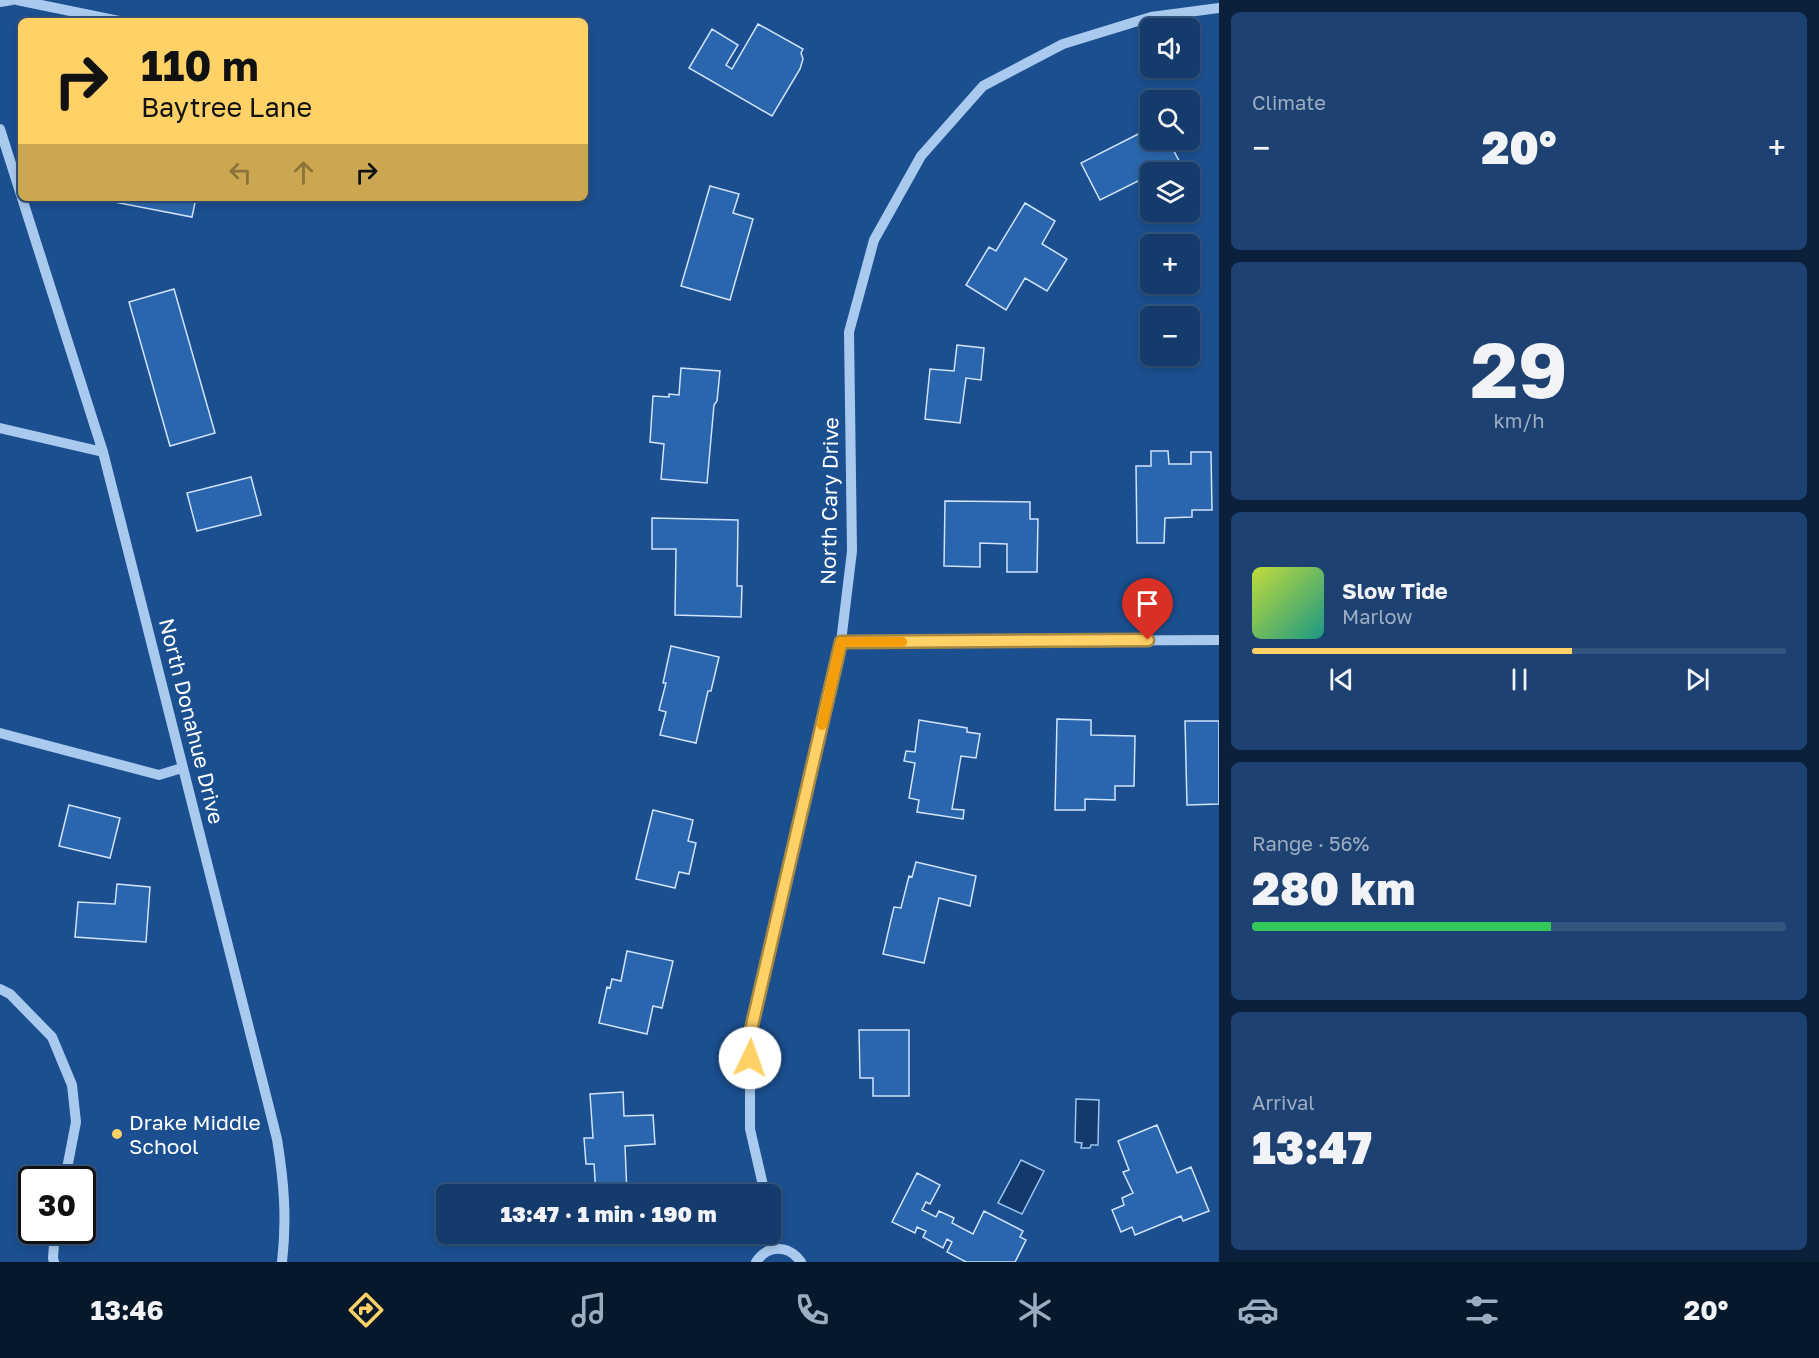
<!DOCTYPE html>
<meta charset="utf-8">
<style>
:root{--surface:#143b6b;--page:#1d4271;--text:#f1f3f6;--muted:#9dadc1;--line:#33557e;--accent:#ffd166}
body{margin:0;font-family:"Golos Text",sans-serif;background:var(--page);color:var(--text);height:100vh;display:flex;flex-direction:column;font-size:22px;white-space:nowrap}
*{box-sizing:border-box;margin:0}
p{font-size:20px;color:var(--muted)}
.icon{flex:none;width:33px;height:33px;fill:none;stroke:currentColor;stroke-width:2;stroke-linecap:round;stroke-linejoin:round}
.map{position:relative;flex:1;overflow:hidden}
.drawer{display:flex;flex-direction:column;gap:12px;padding:12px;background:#0b203b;width:600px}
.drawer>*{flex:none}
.banner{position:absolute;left:18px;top:18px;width:570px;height:183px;border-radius:9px;box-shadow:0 3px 9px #0003,0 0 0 2px var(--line);background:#ffd166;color:#111;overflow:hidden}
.fabs{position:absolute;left:1140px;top:18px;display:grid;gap:12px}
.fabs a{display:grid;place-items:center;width:60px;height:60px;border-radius:9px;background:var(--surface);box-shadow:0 3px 9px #0003,0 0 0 2px var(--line);font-size:30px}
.speed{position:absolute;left:18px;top:1166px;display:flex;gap:12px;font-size:30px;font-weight:700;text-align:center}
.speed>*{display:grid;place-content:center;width:78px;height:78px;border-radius:50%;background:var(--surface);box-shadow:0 3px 9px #0003,0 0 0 2px var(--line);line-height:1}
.speed .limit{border:3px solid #111;border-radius:9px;background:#fff;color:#111}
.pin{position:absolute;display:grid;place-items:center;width:51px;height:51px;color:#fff;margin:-62px -26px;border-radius:50% 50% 50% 0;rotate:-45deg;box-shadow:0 0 6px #0007}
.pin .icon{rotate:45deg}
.me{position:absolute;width:66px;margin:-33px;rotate:3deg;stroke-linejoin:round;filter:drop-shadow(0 0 4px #0008)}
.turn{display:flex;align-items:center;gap:21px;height:126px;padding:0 24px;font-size:27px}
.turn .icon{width:78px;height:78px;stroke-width:2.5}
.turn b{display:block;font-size:42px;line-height:51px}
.lanes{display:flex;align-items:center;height:57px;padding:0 24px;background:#0003;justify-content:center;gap:30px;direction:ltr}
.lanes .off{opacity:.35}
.big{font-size:45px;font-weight:800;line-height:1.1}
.drawer .card{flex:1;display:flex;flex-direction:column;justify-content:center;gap:9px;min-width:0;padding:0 21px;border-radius:9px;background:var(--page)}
.drawer .dial{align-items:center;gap:0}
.dial b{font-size:78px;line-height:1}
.song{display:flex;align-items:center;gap:18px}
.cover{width:72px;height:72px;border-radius:9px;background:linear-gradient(135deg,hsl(70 70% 55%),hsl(170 70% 35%))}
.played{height:6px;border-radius:3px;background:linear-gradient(90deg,var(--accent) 60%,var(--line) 60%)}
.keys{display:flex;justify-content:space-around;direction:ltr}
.heat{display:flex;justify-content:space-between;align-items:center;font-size:33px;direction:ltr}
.charge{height:9px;border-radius:4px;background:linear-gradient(90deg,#34c759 56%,var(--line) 0)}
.trip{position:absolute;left:436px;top:1184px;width:345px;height:60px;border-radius:9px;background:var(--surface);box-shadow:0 3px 9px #0003,0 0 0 2px var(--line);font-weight:800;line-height:60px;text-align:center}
.tabs{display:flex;height:96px;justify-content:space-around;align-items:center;background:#08182b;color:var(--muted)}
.tabs .icon{width:42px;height:42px}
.tabs .current{color:var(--accent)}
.tabs b{font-size:27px;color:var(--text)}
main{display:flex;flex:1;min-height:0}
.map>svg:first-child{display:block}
</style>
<main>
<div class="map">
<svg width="1219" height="1262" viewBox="0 0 1219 1262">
<rect width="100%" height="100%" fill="#1b4f8f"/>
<path fill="#123a6d" stroke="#9cc4f0" stroke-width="1.5" d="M1076 1099 1099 1100 1098 1145H1091L1090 1148H1081L1082 1143 1075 1142Z
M1021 1160 1044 1171 1022 1214 998 1203Z"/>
<path fill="#2a66ad" stroke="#cfe3fa" stroke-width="1.5" d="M758 24 803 49 801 53 803 59 800 69 772 116 689 68 712 29 738 45 726 65 732 69Z
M1150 128V140H1168L1185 172H1150V191L1144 178 1100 200 1081 163Z
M710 186 739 194 733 213 753 219 730 300 681 286Z
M110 198H196L192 217 109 201Z
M1025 203 1055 221 1042 244 1067 259 1047 291 1025 278 1006 310 966 285 989 247 996 251Z
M174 289 215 433 170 446 129 302Z
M957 345 984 348 981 380 966 378 960 423 925 419 930 369 954 371Z
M681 368 720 371 717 401 714 405 707 483 661 479 664 444 650 442 653 396 669 397V394L679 395Z
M1151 451H1168L1169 464H1191V452H1211L1212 510H1192V517L1165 518 1164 543H1137L1136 466H1151Z
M251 477 261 515 197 531 187 493Z
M945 501 1030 502V519H1038L1037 572H1007V544L980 543V567L944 566Z
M652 518 738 520 737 586H742L741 617 675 615 676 549H652Z
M671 646 719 657 711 691H708L696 743 660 735 666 712 659 710 666 683H663Z
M1057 719 1091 720V735L1135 736 1134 786H1115V800L1085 799V810H1055Z
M919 720 967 728V732L980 734 976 758 961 756 952 809 964 810 963 819 917 812 919 800 909 798 915 763 904 761 906 751 915 752Z
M1185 721H1219V804L1187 805Z
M69 805 120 818 110 858 59 846Z
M653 810 693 820 688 841 696 843 689 874 679 872 675 888 636 879Z
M916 862 976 876 970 906 939 898 924 963 883 954 894 907 901 908 909 876 912 877Z
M117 884 150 887 146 942 75 937 78 902 115 904Z
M627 951 673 961 662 1008 653 1006 647 1034 599 1023 607 987 610 988 612 979 621 981Z
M859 1030H909V1096H873V1078H860Z
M623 1092 624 1116 653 1115 655 1144 625 1146 627 1194H588H596L594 1164H586L584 1138H593L590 1094Z
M1157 1125 1177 1173 1191 1167 1209 1211 1183 1221 1181 1216 1135 1235 1132 1227 1121 1232 1112 1210 1124 1205 1122 1198 1133 1193 1123 1172 1129 1170 1118 1141Z
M917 1173 940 1185 930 1204 926 1202 922 1210 936 1217 939 1211 954 1218 952 1223 973 1234 984 1211 1023 1231 1020 1237 1026 1240 1015 1262H966L947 1252 952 1242 947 1239 943 1248 923 1237 926 1231 917 1227 915 1233 892 1222Z"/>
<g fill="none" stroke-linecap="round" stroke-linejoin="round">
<path stroke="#a9c9ee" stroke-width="10" d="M17 0 119 21
M0 2 12 0
M0 129 21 195
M22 198 103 452 277 1139C284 1182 287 1219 282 1262
M0 428 103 452
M841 642 1219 640
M0 733 159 775 182 768
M0 989 10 994 52 1037 72 1085 76 1122 65 1179
M765 1194 750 1129V1034L841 642 852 551 849 332 874 240 921 156 983 86 1063 44 1151 17 1219 8
M771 1224 773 1249
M54 1262 53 1258 55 1230
M756 1262C768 1244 789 1245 801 1262"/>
</g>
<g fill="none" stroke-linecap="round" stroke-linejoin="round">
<defs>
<path id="route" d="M750 1058V1034L841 642 1148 640"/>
</defs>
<use href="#route" stroke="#a68842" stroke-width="15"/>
<use href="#route" stroke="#ffd166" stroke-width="10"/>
<path stroke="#f59e0b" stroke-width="10" d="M822 725 841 642H902"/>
</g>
<circle fill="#ffd166" stroke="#1b4f8f" stroke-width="2" cx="117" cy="1134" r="6"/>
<g text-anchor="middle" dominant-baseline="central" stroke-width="6" stroke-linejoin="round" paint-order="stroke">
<g font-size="21" fill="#fff" stroke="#1b4f8f">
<text transform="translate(829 501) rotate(-89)">North Cary Drive</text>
<text transform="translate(192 721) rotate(76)">North Donahue Drive</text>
</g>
<g font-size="21" fill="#fff" stroke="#1b4f8f" text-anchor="start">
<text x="129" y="1122">Drake Middle<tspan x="129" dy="24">School</tspan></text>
</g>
</g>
</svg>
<div class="fabs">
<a><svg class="icon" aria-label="sound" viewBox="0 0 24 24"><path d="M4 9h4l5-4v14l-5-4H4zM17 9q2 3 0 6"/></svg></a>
<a><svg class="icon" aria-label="search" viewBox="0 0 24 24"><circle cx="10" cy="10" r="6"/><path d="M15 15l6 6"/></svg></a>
<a><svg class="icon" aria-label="layers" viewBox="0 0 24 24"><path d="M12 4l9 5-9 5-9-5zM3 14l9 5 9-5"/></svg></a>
<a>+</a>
<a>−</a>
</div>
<div class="speed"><div class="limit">30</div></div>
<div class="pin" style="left:1148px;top:640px;background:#d93025"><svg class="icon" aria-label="arrive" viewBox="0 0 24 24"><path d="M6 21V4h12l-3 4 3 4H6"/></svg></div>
<svg class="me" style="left:750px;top:1058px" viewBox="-20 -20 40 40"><circle r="19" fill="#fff"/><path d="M0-13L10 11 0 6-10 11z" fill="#ffd166"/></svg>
<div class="trip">13:47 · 1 min · 190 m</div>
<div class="banner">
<div class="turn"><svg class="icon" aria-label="right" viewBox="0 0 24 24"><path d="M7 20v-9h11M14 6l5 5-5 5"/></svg><div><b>110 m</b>Baytree Lane</div></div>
<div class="lanes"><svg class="icon off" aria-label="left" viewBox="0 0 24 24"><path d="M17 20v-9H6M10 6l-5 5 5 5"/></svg><svg class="icon off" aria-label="ahead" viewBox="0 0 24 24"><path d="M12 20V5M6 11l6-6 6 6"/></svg><svg class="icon" aria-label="right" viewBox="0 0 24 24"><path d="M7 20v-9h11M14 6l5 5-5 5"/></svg></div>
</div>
</div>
<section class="drawer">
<div class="card"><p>Climate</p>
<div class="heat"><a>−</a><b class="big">20°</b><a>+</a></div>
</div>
<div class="card dial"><b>29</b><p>km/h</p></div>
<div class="card">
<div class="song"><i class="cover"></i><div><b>Slow Tide</b><p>Marlow</p></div></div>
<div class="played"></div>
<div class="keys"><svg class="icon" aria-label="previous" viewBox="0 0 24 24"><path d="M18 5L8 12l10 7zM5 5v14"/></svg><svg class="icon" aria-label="pause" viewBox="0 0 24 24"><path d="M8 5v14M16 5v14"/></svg><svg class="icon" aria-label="next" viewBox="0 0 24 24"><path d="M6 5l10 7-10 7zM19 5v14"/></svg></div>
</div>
<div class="card"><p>Range · 56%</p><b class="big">280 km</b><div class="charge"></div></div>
<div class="card"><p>Arrival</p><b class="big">13:47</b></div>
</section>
</main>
<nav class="tabs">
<b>13:46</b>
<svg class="icon current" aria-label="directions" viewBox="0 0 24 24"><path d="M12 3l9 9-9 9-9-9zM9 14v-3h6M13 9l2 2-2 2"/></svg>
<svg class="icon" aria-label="music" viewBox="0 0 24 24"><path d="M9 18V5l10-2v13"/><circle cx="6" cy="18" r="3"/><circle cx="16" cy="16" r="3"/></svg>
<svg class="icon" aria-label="phone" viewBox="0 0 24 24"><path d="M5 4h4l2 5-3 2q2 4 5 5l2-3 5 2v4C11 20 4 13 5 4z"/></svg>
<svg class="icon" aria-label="climate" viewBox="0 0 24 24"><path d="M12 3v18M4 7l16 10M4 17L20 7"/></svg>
<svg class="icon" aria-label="car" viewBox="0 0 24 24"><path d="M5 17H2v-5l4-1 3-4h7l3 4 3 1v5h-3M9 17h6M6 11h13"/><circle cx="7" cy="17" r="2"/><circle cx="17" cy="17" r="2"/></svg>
<svg class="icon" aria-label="filters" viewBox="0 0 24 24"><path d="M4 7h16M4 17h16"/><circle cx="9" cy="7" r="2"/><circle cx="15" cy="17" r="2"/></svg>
<b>20°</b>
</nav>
